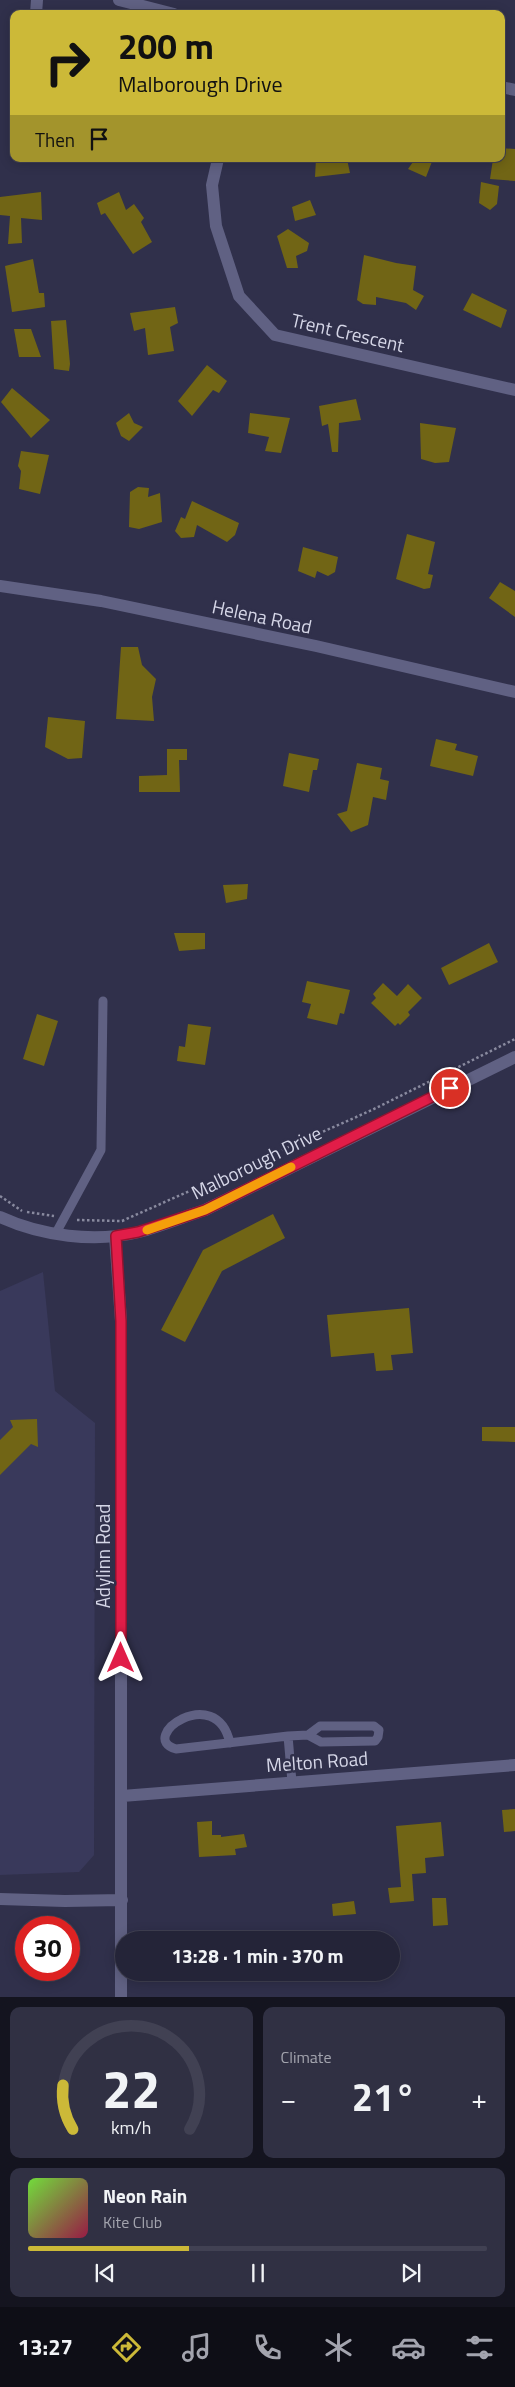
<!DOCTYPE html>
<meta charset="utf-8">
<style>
:root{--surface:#242438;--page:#303043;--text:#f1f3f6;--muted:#a3a4ae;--line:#414153;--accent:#ccb938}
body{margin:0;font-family:"Titillium Web",sans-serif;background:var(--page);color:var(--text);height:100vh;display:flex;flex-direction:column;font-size:19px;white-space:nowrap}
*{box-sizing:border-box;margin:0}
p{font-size:16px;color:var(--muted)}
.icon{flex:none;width:28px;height:28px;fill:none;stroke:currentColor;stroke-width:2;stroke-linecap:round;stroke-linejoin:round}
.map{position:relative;height:1997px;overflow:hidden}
.panel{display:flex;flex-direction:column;gap:10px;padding:10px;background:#14141f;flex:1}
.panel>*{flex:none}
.hud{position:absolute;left:10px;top:10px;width:495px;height:152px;border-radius:10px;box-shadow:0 2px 12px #0003,0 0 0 1px var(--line);background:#ccb938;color:#111;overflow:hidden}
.speed{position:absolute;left:15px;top:1916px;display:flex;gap:10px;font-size:25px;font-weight:700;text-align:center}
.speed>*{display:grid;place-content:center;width:65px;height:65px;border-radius:50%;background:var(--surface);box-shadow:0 2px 12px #0003,0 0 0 1px var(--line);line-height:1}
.speed .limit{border:8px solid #d22;background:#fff;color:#111}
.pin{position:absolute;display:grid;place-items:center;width:42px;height:42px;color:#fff;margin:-21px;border:2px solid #fff;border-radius:50%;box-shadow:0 1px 5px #0007}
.me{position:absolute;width:55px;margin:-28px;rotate:0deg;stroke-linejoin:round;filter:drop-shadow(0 0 4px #0008)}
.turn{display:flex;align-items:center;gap:18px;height:105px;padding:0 25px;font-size:22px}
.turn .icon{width:65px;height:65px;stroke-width:2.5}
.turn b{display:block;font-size:35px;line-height:42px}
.then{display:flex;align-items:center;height:48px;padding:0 25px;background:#0003;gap:10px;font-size:19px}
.big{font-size:38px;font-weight:700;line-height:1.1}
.panel .card{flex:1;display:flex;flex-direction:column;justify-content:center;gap:8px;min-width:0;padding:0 18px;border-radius:10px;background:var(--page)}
.panel .dial{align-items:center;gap:0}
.dial svg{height:130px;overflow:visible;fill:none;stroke:var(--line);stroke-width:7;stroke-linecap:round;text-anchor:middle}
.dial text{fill:var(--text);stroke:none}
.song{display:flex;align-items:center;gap:15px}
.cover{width:60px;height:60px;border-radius:8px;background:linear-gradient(135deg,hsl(100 70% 55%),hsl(340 70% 35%))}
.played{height:5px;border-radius:2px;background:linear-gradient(90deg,var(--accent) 35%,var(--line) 35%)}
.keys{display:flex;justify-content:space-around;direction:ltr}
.heat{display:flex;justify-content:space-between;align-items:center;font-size:28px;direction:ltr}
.panel .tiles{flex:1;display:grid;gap:10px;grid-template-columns:1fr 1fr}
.card:last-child{grid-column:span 2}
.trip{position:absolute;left:115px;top:1931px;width:285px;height:50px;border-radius:25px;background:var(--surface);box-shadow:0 2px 12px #0003,0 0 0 1px var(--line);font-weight:700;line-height:50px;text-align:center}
.tab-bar{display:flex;height:80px;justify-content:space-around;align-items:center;background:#0e0e16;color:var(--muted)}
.tab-bar .icon{width:35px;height:35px}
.tab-bar .on{color:var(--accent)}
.tab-bar b{font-size:22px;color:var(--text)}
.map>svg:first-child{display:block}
</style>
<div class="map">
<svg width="515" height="1997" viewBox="0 0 515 1997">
<rect width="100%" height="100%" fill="#30304b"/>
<path fill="#39395b" d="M43 1272 55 1391 95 1423 94 1855 79 1872 0 1875V1291Z"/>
<path fill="#716515" d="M501 148 515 149V181L490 179 493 159H501Z
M316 159H347L350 173 315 177Z
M415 159H433L426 177 408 169Z
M481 182 499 186 497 204 490 210 479 203Z
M41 192 42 220 21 218 22 243 8 244 10 216 0 215V197Z
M119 192 126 210 134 204 144 218 141 222 152 242 133 254 105 213 101 215 97 203Z
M310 200 316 215 295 221 292 207Z
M288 229 309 243 307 251 296 256 298 268H287L277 236Z
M364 255 396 263 416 266 413 290 424 296 416 310 406 303 376 297V305L363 304 357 300Z
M33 259 39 293H44L45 307 12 312 5 266Z
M472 293 507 310 501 328 463 310Z
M175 307 178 323 170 327 174 351 148 355 145 328 134 331 130 313Z
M66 320 70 364 69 371 54 369 51 321Z
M14 329H31L41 357H19Z
M207 365 227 381 219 393 213 390 192 416 178 401Z
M12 388 50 420 31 438 1 402Z
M356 399 361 420 339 423 338 452H332L328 424 322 426 319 406Z
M129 413 134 423 143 427 129 441 121 436 116 423Z
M250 413 290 418 281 453 265 451 269 437 248 433Z
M420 423 456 428 449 462 435 463 421 459Z
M21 451 49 455 40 494 19 489 21 471 18 466Z
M138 487 149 488 148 497 160 493 162 522 139 529 129 527 130 492Z
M192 501 239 523 235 535 227 542 197 525 194 537 181 538 175 531 181 517 185 519Z
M407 534 435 542 428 574 433 575 430 588 424 589 396 579Z
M303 547 338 557 335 572 328 576 317 571 315 578 298 571Z
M500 582 515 591V617L489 598Z
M121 647H138L142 665 156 679 152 697 154 721 116 719Z
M48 717 85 721 82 758 68 759 45 747Z
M436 739 457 744 455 750 478 756 473 776 430 766Z
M167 749H187V760H179L180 792H139V776L167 775Z
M289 753 319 759 317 770H313L309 792 283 786Z
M357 763 382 768 380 779 389 781 386 800 373 797 368 825 351 832 337 814 347 811Z
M248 884 247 899 226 903 223 885Z
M174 933H205V949L179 951Z
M489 943 498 962 449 985 441 968Z
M307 981 350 990 344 1014 340 1013 337 1025 307 1018 311 1004 302 1002Z
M383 983 397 996 408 984 422 998 408 1012 410 1015 400 1025 398 1023 395 1026 371 1003 376 998 373 994Z
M37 1014 58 1021 44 1066 23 1059Z
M188 1024 211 1027 205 1065 177 1061 179 1046 185 1047Z
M273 1214 285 1238 222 1271 185 1342 161 1330 203 1250Z
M409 1308 413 1353 391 1355 393 1370 376 1371 374 1353 331 1357 327 1315Z
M37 1419 38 1447 31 1444 0 1475V1440L13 1427 10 1420Z
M482 1427H515V1442L482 1441Z
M515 1809V1831L504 1832 502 1810Z
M212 1821V1835H221V1837L244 1834 247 1847 235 1849 236 1855 199 1857 197 1822Z
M441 1822 444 1856 425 1858 426 1873 412 1874 414 1901 390 1903 388 1888 401 1887 396 1826Z
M432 1898H446L448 1925 433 1926Z
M354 1901 356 1914 333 1916 332 1904Z"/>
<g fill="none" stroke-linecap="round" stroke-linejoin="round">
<path stroke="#898a9f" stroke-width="2.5" stroke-dasharray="2.5 2.5" stroke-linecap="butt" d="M0 1196 22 1211
M27 1212 54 1216
M77 1220 122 1221 372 1110 515 1039"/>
<path stroke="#606183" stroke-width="9" d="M56 1233 101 1150 103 1001
M230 1743C216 1681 136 1738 176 1749L288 1736
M292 1782 288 1736 308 1735 321 1742 375 1741 378 1737 379 1730 374 1726H320L308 1735"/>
<path stroke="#606183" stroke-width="12" d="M119 0 174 14
M36 14 37 0
M501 87 515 90
M218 159 212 185 216 226 239 296 275 335 515 390
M0 586 101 601 316 646 515 692
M0 1217C41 1236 95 1243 139 1232 161 1226 183 1217 205 1210L515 1057
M115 1236 121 1321V1997
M122 1796 515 1765
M0 1899 65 1901 122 1900"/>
</g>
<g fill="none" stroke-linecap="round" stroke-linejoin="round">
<defs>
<path id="route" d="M121 1658V1321L116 1236 138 1232 205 1210 450 1088"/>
</defs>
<use href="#route" stroke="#92132f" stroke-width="12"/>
<use href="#route" stroke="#e11d48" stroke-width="9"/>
<path stroke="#f59e0b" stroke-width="9" d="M147 1230 205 1210 291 1167"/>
</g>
<g text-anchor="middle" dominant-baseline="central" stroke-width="5" stroke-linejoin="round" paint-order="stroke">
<g font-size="19" fill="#d5d6e7" stroke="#30304b">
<text transform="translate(348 332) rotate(13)">Trent Crescent</text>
<text transform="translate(262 616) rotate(12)">Helena Road</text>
<text transform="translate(256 1162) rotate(-26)">Malborough Drive</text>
<text transform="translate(102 1556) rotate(-90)">Adylinn Road</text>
<text transform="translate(317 1761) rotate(-4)">Melton Road</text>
</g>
</g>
</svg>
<div class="speed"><div class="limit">30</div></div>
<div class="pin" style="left:450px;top:1088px;background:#d93025"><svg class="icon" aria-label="arrive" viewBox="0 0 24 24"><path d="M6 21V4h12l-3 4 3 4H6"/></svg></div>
<svg class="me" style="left:121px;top:1658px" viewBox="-20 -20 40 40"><path d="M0-17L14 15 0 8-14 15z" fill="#e11d48" stroke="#fff" stroke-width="4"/></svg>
<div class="trip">13:28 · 1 min · 370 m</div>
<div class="hud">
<div class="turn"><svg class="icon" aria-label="right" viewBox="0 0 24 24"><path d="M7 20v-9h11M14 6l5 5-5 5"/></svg><div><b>200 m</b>Malborough Drive</div></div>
<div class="then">Then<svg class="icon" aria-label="arrive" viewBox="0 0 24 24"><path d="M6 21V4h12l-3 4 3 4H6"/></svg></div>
</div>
</div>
<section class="panel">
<div class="tiles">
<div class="card dial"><svg viewBox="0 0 100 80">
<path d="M14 69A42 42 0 1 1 86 69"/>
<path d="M14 69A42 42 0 0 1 8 42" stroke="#ccb938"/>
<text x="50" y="56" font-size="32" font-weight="700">22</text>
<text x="50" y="72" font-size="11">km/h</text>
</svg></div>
<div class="card"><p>Climate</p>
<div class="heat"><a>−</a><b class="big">21°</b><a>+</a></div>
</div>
<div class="card">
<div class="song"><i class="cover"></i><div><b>Neon Rain</b><p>Kite Club</p></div></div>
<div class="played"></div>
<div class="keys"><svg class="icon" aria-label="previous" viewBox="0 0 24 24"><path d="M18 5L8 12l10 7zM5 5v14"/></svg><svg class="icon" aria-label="pause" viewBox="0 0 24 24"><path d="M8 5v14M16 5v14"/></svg><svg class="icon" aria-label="next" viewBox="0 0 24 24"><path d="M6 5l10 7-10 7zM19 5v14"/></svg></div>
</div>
</div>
</section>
<nav class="tab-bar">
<b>13:27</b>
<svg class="icon on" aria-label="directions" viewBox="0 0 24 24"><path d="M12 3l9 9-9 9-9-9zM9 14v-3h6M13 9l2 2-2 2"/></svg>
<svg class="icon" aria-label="music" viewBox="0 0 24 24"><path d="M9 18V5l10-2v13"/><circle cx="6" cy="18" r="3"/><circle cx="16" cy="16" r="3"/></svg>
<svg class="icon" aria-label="phone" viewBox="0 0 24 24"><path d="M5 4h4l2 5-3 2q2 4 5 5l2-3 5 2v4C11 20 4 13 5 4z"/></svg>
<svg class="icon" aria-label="climate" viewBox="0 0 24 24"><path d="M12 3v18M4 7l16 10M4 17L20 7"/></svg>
<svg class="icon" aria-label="car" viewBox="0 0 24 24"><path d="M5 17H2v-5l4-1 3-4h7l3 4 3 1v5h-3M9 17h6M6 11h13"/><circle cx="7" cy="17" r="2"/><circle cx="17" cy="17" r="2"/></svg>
<svg class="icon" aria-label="filters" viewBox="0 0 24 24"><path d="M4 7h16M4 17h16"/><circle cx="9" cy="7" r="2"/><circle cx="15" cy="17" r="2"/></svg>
</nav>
